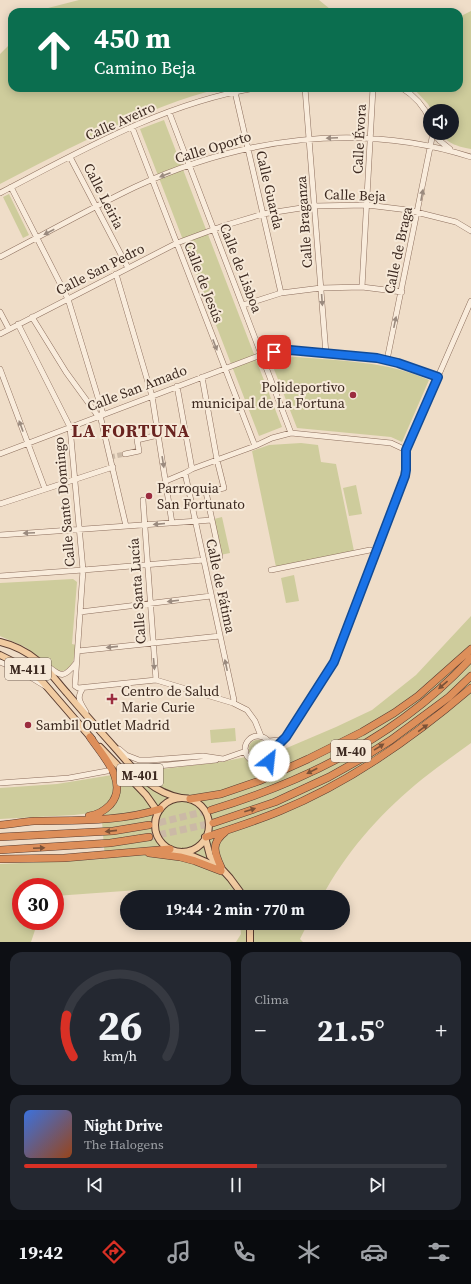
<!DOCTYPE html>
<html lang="es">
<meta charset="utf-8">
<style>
:root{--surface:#171b24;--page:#242831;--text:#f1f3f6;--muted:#9ea1a6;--line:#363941;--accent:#d93025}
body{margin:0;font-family:"Source Serif 4",serif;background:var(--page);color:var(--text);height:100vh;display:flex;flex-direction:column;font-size:15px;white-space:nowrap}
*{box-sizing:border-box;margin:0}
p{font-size:13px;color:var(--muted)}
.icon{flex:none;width:22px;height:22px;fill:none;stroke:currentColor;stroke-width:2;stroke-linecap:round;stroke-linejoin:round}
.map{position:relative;height:942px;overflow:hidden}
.panel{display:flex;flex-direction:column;gap:10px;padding:10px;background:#0d0f14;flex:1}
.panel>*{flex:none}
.banner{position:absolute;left:8px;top:8px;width:455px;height:84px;border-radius:12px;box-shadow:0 2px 10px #0003;background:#0b6e4f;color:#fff;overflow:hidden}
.buttons{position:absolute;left:423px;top:104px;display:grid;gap:8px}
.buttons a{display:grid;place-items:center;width:36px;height:36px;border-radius:50%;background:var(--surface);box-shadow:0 2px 10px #0003;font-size:20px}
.speed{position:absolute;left:12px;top:878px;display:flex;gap:8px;font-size:20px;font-weight:700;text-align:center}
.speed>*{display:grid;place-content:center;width:52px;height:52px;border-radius:50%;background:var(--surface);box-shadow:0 2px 10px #0003;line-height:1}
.speed .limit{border:6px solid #d22;background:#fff;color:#111}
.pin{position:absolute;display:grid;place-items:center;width:34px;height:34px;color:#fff;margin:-17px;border-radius:8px;box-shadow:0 2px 6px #0006}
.me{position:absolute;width:44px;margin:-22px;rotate:29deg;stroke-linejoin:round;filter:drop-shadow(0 0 3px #0008)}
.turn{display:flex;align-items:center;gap:14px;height:84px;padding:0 20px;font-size:18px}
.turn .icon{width:52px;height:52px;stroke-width:2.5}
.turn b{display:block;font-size:28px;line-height:34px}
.big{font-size:30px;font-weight:700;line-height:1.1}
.panel .tile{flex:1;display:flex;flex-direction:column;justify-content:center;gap:6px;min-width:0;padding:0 14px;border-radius:12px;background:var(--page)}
.panel .dial{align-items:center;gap:0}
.dial svg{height:104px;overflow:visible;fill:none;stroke:var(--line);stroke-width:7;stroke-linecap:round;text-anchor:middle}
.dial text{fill:var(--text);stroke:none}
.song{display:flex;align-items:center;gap:12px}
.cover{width:48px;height:48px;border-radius:6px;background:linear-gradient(135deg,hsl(220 70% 55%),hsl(20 70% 35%))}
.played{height:4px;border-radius:2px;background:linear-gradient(90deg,var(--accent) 55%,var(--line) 55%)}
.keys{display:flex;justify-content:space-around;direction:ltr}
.heat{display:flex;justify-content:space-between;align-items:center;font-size:22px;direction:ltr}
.panel .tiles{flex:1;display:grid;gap:10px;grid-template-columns:1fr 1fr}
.tile:last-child{grid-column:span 2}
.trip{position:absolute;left:120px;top:890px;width:230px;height:40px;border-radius:20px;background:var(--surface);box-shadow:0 2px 10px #0003;font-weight:700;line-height:40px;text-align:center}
.tabs{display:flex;height:64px;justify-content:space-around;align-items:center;background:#090b0e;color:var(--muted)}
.tabs .icon{width:28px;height:28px}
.tabs .selected{color:var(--accent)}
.tabs b{font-size:18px;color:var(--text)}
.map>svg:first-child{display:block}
</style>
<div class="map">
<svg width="471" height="942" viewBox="0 0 471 942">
<rect width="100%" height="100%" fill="#efddc8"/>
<path fill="#cecc9c" d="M79 0H319L330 9 343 12H44L48 8Z
M471 11V149C457 146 450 145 440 133H452V111H432L428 104 413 88H459V17Z
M12 42V88H221C143 108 72 147 0 184V54Z
M164 120 282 427 259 436 140 129Z
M9 194 29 235 23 238 3 197Z
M296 357C341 361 387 361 429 380L402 442 391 437 297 428 270 359 277 358Z
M301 443 318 445 321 462 336 464 354 551 276 567 252 451 269 445Z
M356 485 362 514 349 516 343 488Z
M222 517 230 553 220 555 214 519Z
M294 575 299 601 286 603 281 578Z
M73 579 77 582 72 644 76 645C74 658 74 673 57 671L25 647 0 636V583Z
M471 616V743C452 757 433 770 415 785 378 816 345 854 322 897H229L226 893 230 889 213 897H188L138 890 55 896V887H21V921H38L31 942H0V864L105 859 101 809 91 813 74 815 0 819V788L57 784 112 775 221 762 251 756C241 738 269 732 268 753L282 750 336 727 372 710 416 675Z
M235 728 236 741 211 743 210 730Z
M240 923H308L300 939 303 942H236L241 934Z"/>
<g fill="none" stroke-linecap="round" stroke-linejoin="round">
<path stroke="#cbb9a6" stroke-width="5" stroke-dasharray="5 2.5" stroke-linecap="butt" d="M110 457 125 454
M110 771 136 768"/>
<path stroke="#cbb9a6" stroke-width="7" stroke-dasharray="7 3.5" stroke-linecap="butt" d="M149 825 211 810
M149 837 213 823"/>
<defs>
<path id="minor" d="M305 88 326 354
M402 88C415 96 424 106 430 120
M235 92 281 293
M169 112 291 433
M132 127 255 446
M433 133 440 141 450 149
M70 157 128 268
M11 187 68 299 103 414
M0 193C81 151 164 103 256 88
M0 257C45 234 89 209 135 187 241 138 358 121 471 157
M116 274 152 396 172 523
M362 287 373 88
M243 305 281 293 321 288 362 287 402 292
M0 312 9 329
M32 317 66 372 98 416
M18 324 70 427 83 570 75 686 78 688 156 680 233 703 247 710 255 721 261 736
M0 334 177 243 223 226 263 214 314 206 367 205 408 210 456 222 471 231
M387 360 433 133
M0 369 45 489
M202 377 217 460 224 488 206 492 220 557
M177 386 192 469
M100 415 126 526
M0 454 261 355 289 350 377 358 399 363 438 377
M125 454 139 451 137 440 158 435
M185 473 234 700 233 703
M166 481 185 473 192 469 255 446 272 438 291 433 391 443 406 450
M143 500 156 680
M0 504 113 467
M0 535 212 520
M271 570 370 550
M0 576 83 570 204 560
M80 612 211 596
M78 651 220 636
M0 662 17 669 45 686
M45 664C60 675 62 681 76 663
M83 688C76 698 80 702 86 712
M245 749a13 13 0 1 1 26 0a13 13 0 1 1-26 0Z
M269 741 279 740 284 738
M119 749 126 755 139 760H150L203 756 223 759 246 751
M271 752 286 737 334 662 405 476 406 470V450L471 301
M269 756C270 765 273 769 282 771
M256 761 261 772 259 781
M139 768 216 760
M0 783 69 778 107 771"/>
<path id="major" d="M0 642C13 645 27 652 38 661 49 670 57 682 67 693 83 712 100 731 117 750 136 772 151 792 181 798
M0 655 26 668 41 680 92 739
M100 747 146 795 158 812
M155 825a27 27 0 1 1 54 0a27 27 0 1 1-54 0Z
M205 837 210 856 230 878 244 897
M183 852 213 865
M250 942V923"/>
<path id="highway" d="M190 799 221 794 259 781 308 759 362 732 394 713 418 696 471 649
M211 810C307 781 402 733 471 658
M89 816C97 815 104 811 110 805 130 783 102 755 90 737
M213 823 275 802 329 777 361 759 391 740 449 697 471 676
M0 825C11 824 23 822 34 821 76 820 120 822 160 809
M0 837 113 831 149 825
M206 837C231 829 256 821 280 811 351 782 414 737 471 688
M0 850 110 843 149 837
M149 853 180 857 195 861 221 871
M0 859 64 858 170 849
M221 867C214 852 211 843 225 832"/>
</defs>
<use href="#minor" stroke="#8c6e5d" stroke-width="6"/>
<use href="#major" stroke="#5a3d31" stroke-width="8"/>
<use href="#highway" stroke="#5a3d31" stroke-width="8"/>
<use href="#minor" stroke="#f9ecdc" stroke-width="5"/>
<use href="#major" stroke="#f1cba1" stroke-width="6"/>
<use href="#highway" stroke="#dd8f5a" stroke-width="7"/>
</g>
<defs><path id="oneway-solid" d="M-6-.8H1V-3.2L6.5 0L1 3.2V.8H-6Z"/></defs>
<g fill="#9a8a7e">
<use href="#oneway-solid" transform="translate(332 138) rotate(177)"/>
<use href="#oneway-solid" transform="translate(165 175) rotate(159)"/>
<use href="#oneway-solid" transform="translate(422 195) rotate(-79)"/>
<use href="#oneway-solid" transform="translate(49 232) rotate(153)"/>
<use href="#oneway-solid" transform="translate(322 300) rotate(86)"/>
<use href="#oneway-solid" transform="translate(395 322) rotate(-78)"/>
<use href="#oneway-solid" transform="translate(215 345) rotate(69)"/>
<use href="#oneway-solid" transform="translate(21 426) rotate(-110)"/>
<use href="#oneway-solid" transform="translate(163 462) rotate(81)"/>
<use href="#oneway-solid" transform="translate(159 524) rotate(175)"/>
<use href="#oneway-solid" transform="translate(29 533) rotate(177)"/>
<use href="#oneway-solid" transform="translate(173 601) rotate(173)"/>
<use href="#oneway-solid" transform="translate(112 647) rotate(174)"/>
<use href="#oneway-solid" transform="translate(154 664) rotate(85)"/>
<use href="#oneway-solid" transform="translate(226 665) rotate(-102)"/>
</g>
<g fill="#7c5237">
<use href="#oneway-solid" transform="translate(443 685) rotate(140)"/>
<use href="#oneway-solid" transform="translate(423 728) rotate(-36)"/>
<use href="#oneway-solid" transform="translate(379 747) rotate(-32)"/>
<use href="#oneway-solid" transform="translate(312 771) rotate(153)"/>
<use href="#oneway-solid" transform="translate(250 810) rotate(-18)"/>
<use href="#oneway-solid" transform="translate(111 831) rotate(174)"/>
<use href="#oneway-solid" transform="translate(39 848) rotate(-3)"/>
</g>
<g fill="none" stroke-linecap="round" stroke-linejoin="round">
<defs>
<path id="route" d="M269 761V756L271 752 286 737 334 662 405 476 406 470V450L438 377 398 363 377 358 290 350 274 352"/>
</defs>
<use href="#route" stroke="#114b97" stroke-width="10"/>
<use href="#route" stroke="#1a73e8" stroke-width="7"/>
</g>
<g fill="#9b2c3f" stroke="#f6e9d8" stroke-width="1.5">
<circle cx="353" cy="395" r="4"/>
<circle cx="149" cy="496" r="4"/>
<path d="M110 693h4v4h4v4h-4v4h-4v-4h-4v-4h4z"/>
<circle cx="28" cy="725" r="4"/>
</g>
<g text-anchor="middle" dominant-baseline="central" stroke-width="4" stroke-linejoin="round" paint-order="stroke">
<g fill="#f6e9d8" stroke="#746357" stroke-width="1">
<rect x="5" y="658" width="46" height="22" rx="3"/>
<rect x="331" y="740" width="40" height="22" rx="3"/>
<rect x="117" y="764" width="46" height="22" rx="3"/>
</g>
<g font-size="13" font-weight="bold" fill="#3c2920">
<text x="28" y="669">M-411</text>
<text x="351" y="751">M-40</text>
<text x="140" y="775">M-401</text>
</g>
<g font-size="14" fill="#3c2920" stroke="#f6e9d8">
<text transform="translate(120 121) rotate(-24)">Calle Aveiro</text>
<text transform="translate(359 139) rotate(-87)">Calle Évora</text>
<text transform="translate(213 147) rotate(-17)">Calle Oporto</text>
<text transform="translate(270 190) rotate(77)">Calle Guarda</text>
<text transform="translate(355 195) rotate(2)">Calle Beja</text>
<text transform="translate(104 196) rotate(63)">Calle Leiria</text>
<text transform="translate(304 222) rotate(-94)">Calle Braganza</text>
<text transform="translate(398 250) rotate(-78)">Calle de Braga</text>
<text transform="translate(241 268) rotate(69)">Calle de Lisboa</text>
<text transform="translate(100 269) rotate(-27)">Calle San Pedro</text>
<text transform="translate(204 282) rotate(69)">Calle de Jesús</text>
<text transform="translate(137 388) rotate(-21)">Calle San Amado</text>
<text transform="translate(64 502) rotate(-95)">Calle Santo Domingo</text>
<text transform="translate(221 586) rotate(78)">Calle de Fátima</text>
<text transform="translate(137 591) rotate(-94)">Calle Santa Lucía</text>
</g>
<g font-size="14" fill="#3c2920" stroke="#f6e9d8" text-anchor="start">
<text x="345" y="387" text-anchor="end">Polideportivo<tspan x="345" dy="16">municipal de La Fortuna</tspan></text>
<text x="157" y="488">Parroquia<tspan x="157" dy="16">San Fortunato</tspan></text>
<text x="121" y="691">Centro de Salud<tspan x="121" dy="16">Marie Curie</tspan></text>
<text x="36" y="725">Sambil Outlet Madrid</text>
</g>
<g font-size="18" font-weight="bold" letter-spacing="1" fill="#69231f" stroke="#f6e9d8">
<text x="131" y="430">LA FORTUNA</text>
</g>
</g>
</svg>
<div class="buttons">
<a><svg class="icon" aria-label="sound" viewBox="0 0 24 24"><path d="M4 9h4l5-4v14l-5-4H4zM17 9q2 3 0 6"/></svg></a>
</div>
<div class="speed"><div class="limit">30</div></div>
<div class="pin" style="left:274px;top:352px;background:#d93025"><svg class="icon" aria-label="arrive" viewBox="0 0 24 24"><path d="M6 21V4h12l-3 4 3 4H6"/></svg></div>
<svg class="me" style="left:269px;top:761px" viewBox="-20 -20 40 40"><circle r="19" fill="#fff"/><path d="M0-13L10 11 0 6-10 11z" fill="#1a73e8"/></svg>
<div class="trip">19:44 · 2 min · 770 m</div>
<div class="banner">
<div class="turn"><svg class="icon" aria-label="ahead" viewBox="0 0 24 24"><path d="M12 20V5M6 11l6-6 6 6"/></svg><div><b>450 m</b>Camino Beja</div></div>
</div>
</div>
<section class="panel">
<div class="tiles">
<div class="tile dial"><svg viewBox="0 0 100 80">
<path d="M14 69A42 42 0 1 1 86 69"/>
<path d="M14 69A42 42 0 0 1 9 37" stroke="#d93025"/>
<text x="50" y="56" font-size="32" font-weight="700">26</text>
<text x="50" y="72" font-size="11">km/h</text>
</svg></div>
<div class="tile"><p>Clima</p>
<div class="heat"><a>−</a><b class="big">21.5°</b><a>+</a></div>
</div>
<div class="tile">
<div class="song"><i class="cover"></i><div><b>Night Drive</b><p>The Halogens</p></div></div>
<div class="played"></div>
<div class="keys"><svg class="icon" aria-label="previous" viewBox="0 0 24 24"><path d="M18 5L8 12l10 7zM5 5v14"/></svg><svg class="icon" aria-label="pause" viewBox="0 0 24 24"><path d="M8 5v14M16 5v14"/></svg><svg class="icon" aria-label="next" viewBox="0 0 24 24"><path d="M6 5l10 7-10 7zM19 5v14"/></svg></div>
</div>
</div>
</section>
<nav class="tabs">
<b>19:42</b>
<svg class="icon selected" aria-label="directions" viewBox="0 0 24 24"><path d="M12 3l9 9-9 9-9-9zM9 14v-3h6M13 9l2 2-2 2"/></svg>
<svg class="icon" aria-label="music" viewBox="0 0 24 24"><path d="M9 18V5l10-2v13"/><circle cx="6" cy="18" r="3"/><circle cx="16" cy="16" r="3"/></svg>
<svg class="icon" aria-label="phone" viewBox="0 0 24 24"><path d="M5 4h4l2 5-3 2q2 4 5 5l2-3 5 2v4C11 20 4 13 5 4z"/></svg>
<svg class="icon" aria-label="climate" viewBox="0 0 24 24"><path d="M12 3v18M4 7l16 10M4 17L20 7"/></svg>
<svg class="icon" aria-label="car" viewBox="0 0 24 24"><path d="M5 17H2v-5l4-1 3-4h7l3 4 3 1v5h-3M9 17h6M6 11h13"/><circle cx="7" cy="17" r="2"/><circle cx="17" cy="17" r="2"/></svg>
<svg class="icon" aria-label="filters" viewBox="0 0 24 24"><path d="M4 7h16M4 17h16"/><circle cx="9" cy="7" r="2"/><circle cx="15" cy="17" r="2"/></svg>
</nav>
